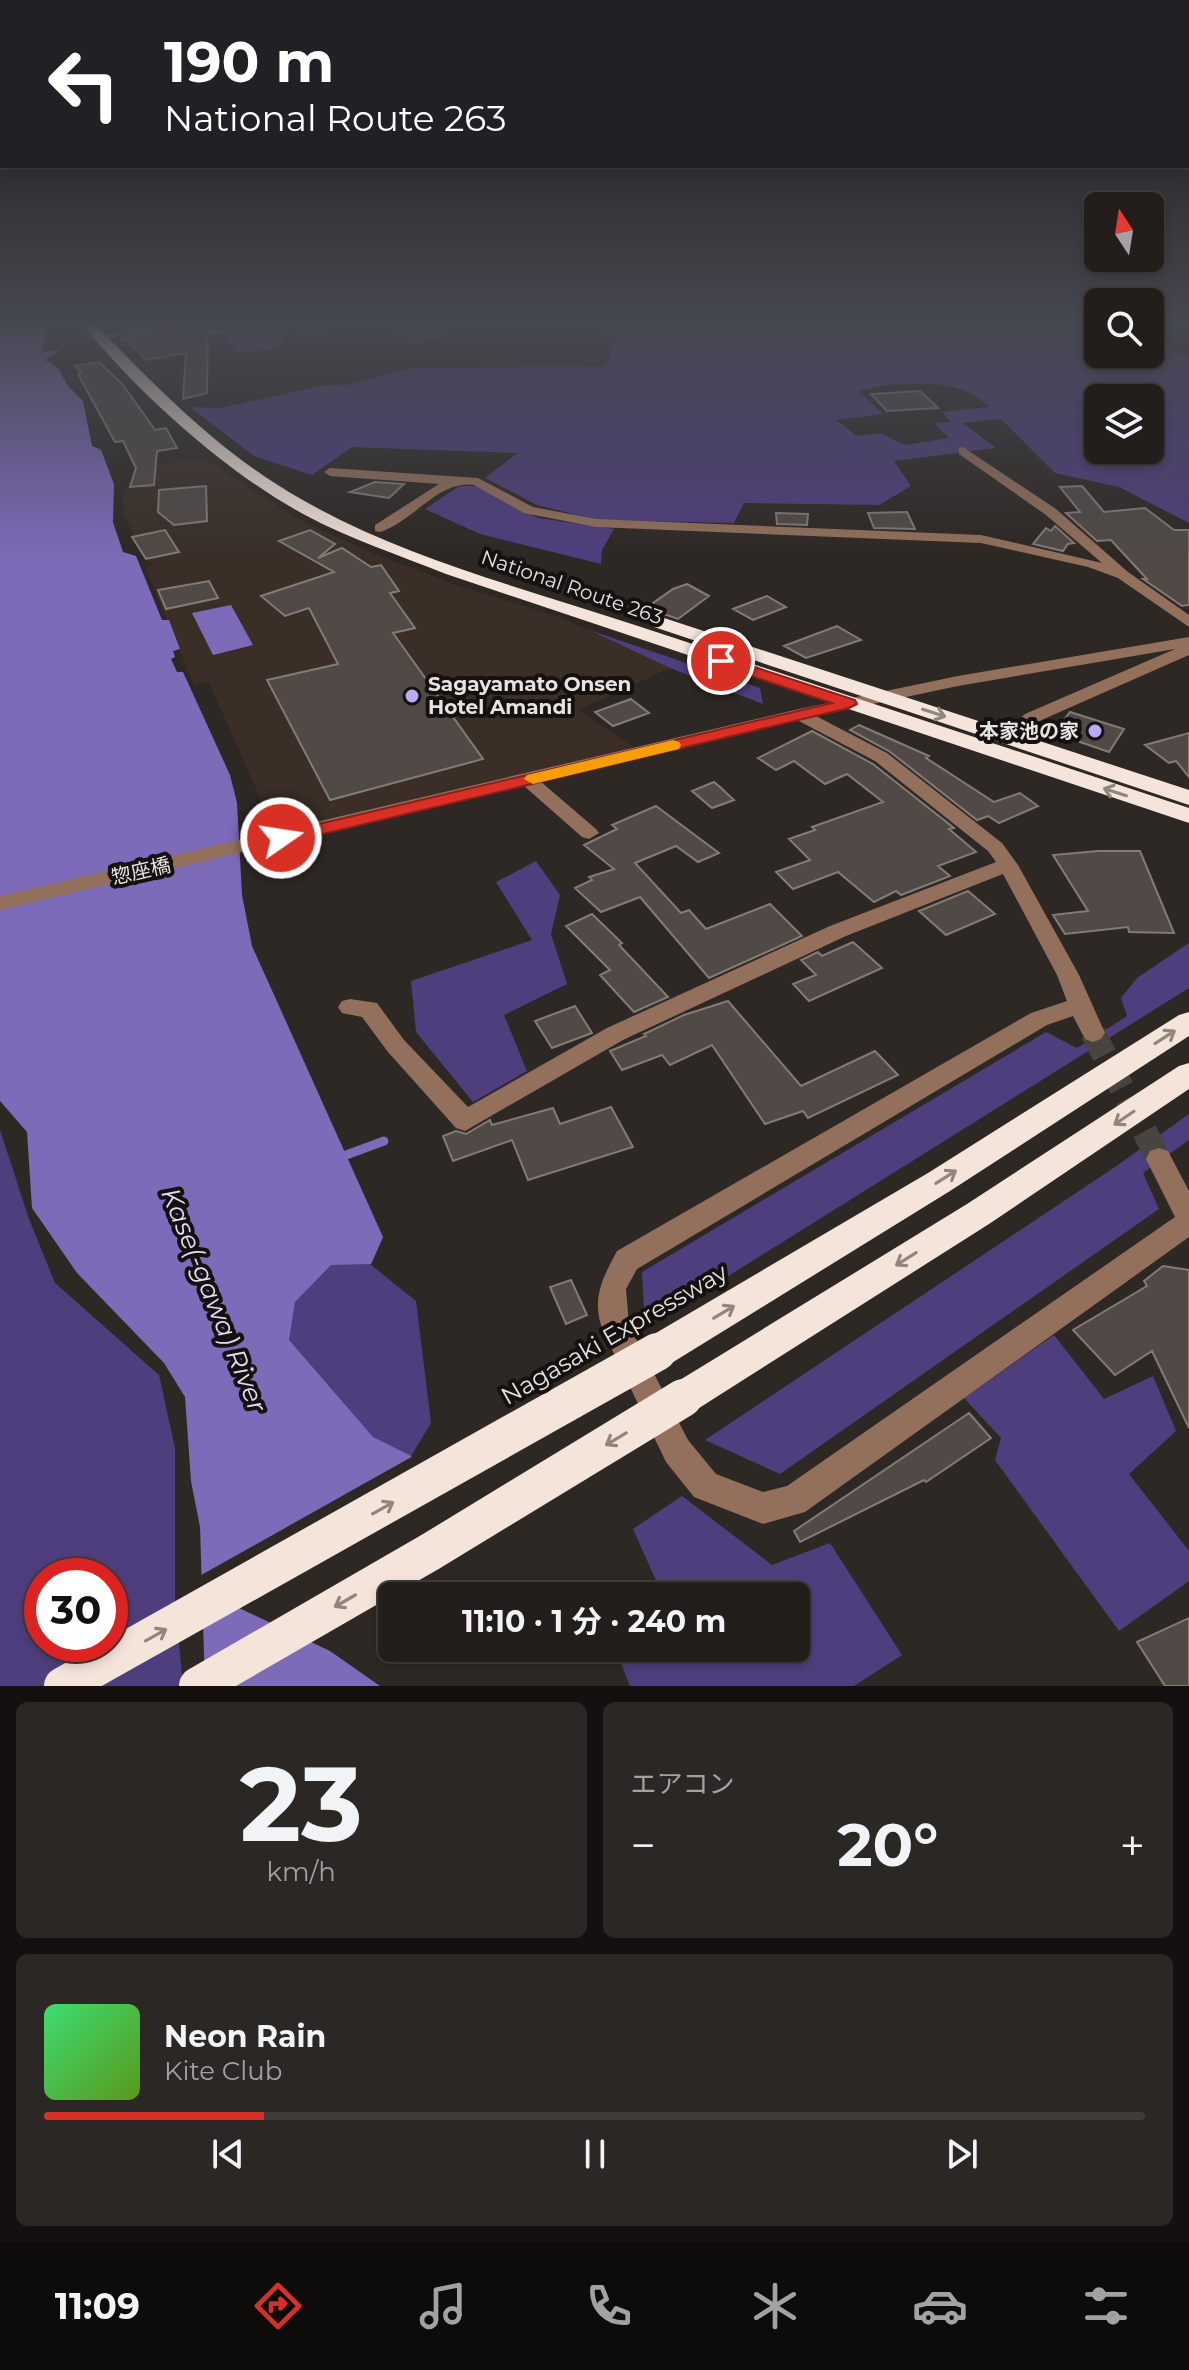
<!DOCTYPE html>
<html lang="ja">
<meta charset="utf-8">
<style>
:root{--surface:#221e1b;--page:#2a2724;--text:#f1f3f6;--muted:#a2a2a3;--line:#3f3c3a;--accent:#d93025}
body{margin:0;font-family:Montserrat,"Noto Sans JP",sans-serif;background:var(--page);color:var(--text);height:100vh;display:flex;flex-direction:column;font-size:30px;white-space:nowrap}
*{box-sizing:border-box;margin:0}
p{font-size:26px;color:var(--muted)}
.icon{flex:none;width:44px;height:44px;fill:none;stroke:currentColor;stroke-width:2;stroke-linecap:round;stroke-linejoin:round}
.map{position:relative;height:1686px;overflow:hidden}
.panel{display:flex;flex-direction:column;gap:16px;padding:16px;background:#13100f;flex:1}
.panel>*{flex:none}
.banner{position:absolute;left:0px;top:0px;width:1190px;height:168px;box-shadow:0 4px 12px #0003,0 0 0 2px var(--line);background:#202124;color:#fff;overflow:hidden}
.needle{width:52px;rotate:348deg}
.controls{position:absolute;left:1084px;top:192px;display:grid;gap:16px}
.controls a{display:grid;place-items:center;width:80px;height:80px;border-radius:12px;background:var(--surface);box-shadow:0 4px 12px #0003,0 0 0 2px var(--line);font-size:40px}
.speed{position:absolute;left:24px;top:1558px;display:flex;gap:16px;font-size:40px;font-weight:700;text-align:center}
.speed>*{display:grid;place-content:center;width:104px;height:104px;border-radius:50%;background:var(--surface);box-shadow:0 4px 12px #0003,0 0 0 2px var(--line);line-height:1}
.speed .limit{border:12px solid #d22;background:#fff;color:#111}
.pin{position:absolute;display:grid;place-items:center;width:68px;height:68px;color:#fff;margin:-34px;border:4px solid #fff;border-radius:50%;box-shadow:0 2px 8px #0007}
.me{position:absolute;width:88px;margin:-44px;rotate:77deg;stroke-linejoin:round;filter:drop-shadow(0 0 6px #0008)}
.turn{display:flex;align-items:center;gap:28px;height:168px;padding:0 32px;font-size:36px}
.turn .icon{width:104px;height:104px;stroke-width:2.5}
.turn b{display:block;font-size:56px;line-height:68px}
.big{font-size:60px;font-weight:700;line-height:1.1}
.panel .tile{flex:1;display:flex;flex-direction:column;justify-content:center;gap:12px;min-width:0;padding:0 28px;border-radius:12px;background:var(--page)}
.panel .dial{align-items:center;gap:0}
.dial b{font-size:104px;line-height:1}
.song{display:flex;align-items:center;gap:24px}
.cover{width:96px;height:96px;border-radius:12px;background:linear-gradient(135deg,hsl(140 70% 55%),hsl(90 70% 35%))}
.played{height:8px;border-radius:4px;background:linear-gradient(90deg,var(--accent) 20%,var(--line) 20%)}
.keys{display:flex;justify-content:space-around;direction:ltr}
.heat{display:flex;justify-content:space-between;align-items:center;font-size:44px;direction:ltr}
.panel .tiles{flex:1;display:grid;gap:16px;grid-template-columns:1fr 1fr}
.tile:last-child{grid-column:span 2}
.trip{position:absolute;left:378px;top:1582px;width:432px;height:80px;border-radius:12px;background:var(--surface);box-shadow:0 4px 12px #0003,0 0 0 2px var(--line);font-weight:700;line-height:80px;text-align:center}
.tabs{display:flex;height:128px;justify-content:space-around;align-items:center;background:#0e0c0b;color:var(--muted)}
.tabs .icon{width:56px;height:56px}
.tabs .active{color:var(--accent)}
.tabs b{font-size:36px;color:var(--text)}
.map>svg:first-child{display:block}
</style>
<div class="map">
<svg width="1189" height="1686" viewBox="0 0 1189 1686">
<rect width="100%" height="100%" fill="#2e2824"/>
<path fill="#3a2e27" d="M205 459 301 521 375 554 457 585 562 618 670 668 578 710 635 748 275 832 209 682 194 685 145 567 155 564 146 560 124 515 122 490 144 487V465Z"/>
<path fill="#4f3e7d" fill-rule="evenodd" d="M276 322H349L322 334 291 329 283 332 282 345 268 350 239 353 226 342 227 332Z
M401 322H446V335L417 345 396 333Z
M578 322H1098V354H1150V322H1189V325L1161 326 1160 346 1189 357V523L1119 487 1055 473 1001 419 963 423 996 448 894 461 911 486 879 505 744 503 734 523 597 520 537 505 485 478 518 453 352 447 312 475 254 456 190 407 221 408 320 386 351 384 411 368 606 367 616 335ZM891 384C928 384 961 379 989 407L942 412 951 422 933 423 949 438 905 445 880 433 857 436 836 420 883 414 858 391ZM1098 398H1150V450H1098Z
M459 486H478L538 518 614 529 602 550 601 564 480 534 425 509Z
M589 630 760 688 763 704 670 668Z
M536 861 560 895 551 934 567 984 504 1015 527 1071 473 1102 416 1032 411 981 532 940 496 882Z
M1189 943V988L645 1328 642 1272 1046 1032 1077 1048 1127 1016 1121 998 1137 978Z
M1189 1114V1140L1143 1173 1159 1209 780 1474 705 1440 1118 1165Z
M0 1130 29 1219 55 1283 159 1375 175 1448V1602L183 1686H0ZM42 1576H110V1644H42Z
M383 1237 371 1265 416 1301 431 1423 411 1456 479 1596 258 1347 310 1244Z
M1054 1335 1104 1399 1153 1376 1176 1431 1129 1474 1189 1551V1581L1119 1631 995 1460 1001 1438 964 1398Z
M682 1496 772 1565 830 1543 902 1655 854 1686H630L621 1663 648 1648H796V1596H663L633 1529Z"/>
<path fill="#7d6ab8" d="M0 322H44L46 336 41 352 60 350 45 360 59 369 67 385 83 401 92 446 101 450 114 484 113 522 123 552 136 556 162 620H169L180 649 173 651 175 657 171 659 177 672H183L230 775 237 803 242 895 252 946 383 1237 371 1264 331 1265 295 1302 289 1340 373 1437 411 1456 479 1596H392V1648L493 1686H205L200 1527 191 1481 185 1397 164 1363 77 1273 32 1208 27 1132 0 1101Z
M231 605 253 645 213 655 192 613Z"/>
<path fill="#2e2824" d="M415 1455 483 1596H392V1648H492L497 1686H380L330 1651 199 1589 196 1593V1578Z"/>
<g fill="none" stroke-linecap="round" stroke-linejoin="round">
<path stroke="#7d6ab8" stroke-width="4" d="M200 335 266 323 304 322
M122 339 135 336"/>
<path stroke="#7d6ab8" stroke-width="9" d="M338 1158 384 1141"/>
</g>
<path fill="#504945" stroke="#827b76" stroke-width="2" d="M195 322H208L207 393 183 399 186 353 146 360 126 338Z
M99 362 123 385 155 430 166 428 177 448 157 451 154 485 130 487 136 468 123 441 115 442 78 374 81 373 75 366Z
M920 391 938 408 887 411 871 394Z
M375 482 404 484 389 498 350 492Z
M206 486 207 521 174 525 158 512 159 490Z
M1082 486 1104 512 1145 508 1174 530H1189V605L1182 606 1143 579H1147L1111 540 1097 541 1066 513 1080 512 1060 487Z
M907 512 915 529 874 528 868 513Z
M776 513 808 514 807 525 777 524Z
M1055 526 1074 543 1068 544 1063 551 1033 544 1046 528 1051 531Z
M165 530 179 552 146 559 132 537Z
M310 530 335 544 318 558 342 548 371 567 381 565 399 591 390 593 415 628 393 633 483 759 330 800 267 680 338 664 309 608 285 616 261 596 334 572 279 541Z
M209 581 218 598 166 609 158 590Z
M687 584 709 596 678 619 646 608 673 589Z
M767 596 786 607 753 620 733 609Z
M837 626 861 640 806 658 784 646Z
M631 699 649 713 613 726 595 712Z
M1070 712 1124 729 1109 752 1054 733Z
M859 725 929 756 926 758 994 802 1020 793 1038 806 999 823 988 816 977 820 889 751 850 730Z
M812 731 873 764 954 828 949 829 976 852 938 866 950 876 901 895 896 891 874 902 838 872 793 889 776 872 810 860 789 839 815 830 812 827 883 802 847 774 825 784 794 761 776 770 758 758Z
M1189 733V777L1176 761 1169 763 1145 745Z
M714 782 720 787 734 800 712 808 692 791Z
M656 806 719 853 698 862 676 846 635 863 681 913 689 910 706 929 770 904 802 936 709 978 640 897 601 912 575 888 592 880 589 877 614 869 584 845 617 829 612 825Z
M1098 851H1140L1174 933 1129 932 1128 927 1065 934 1053 915 1088 911 1053 855Z
M968 891 995 914 946 935 919 911Z
M592 914 622 943 619 945 668 997 634 1012 600 975 610 970 566 926Z
M853 942 882 968 809 1001 793 984 816 975 801 960 818 952 822 956Z
M728 1001 801 1086 875 1051 898 1075 808 1118 803 1111 765 1124 712 1045 670 1065 662 1055 622 1070 610 1051 646 1036 644 1034 684 1015Z
M575 1006 592 1033 552 1048 535 1021Z
M611 1107 633 1147 528 1180 512 1140 453 1161 443 1136 456 1131 466 1134 490 1120 492 1125 553 1108 560 1124Z
M1163 1266 1189 1270V1428L1152 1351 1115 1375 1073 1330 1147 1286 1144 1281Z
M571 1280 587 1315 566 1324 550 1287Z
M969 1413 991 1438 926 1482 924 1480 800 1542 794 1531Z
M1189 1618V1686H1165L1137 1642Z"/>
<g fill="none" stroke-linecap="round" stroke-linejoin="round">
<path stroke="#4a4440" stroke-width="25" stroke-dasharray="25 12" stroke-linecap="butt" d="M1093 1033 1159 1159"/>
<path fill="#92705b" fill-rule="evenodd" d="M169 322H192L100 340 95 337Z
M963 447 1056 509 1128 572 1189 615V627L1118 578 1088 567 981 543 596 527 524 513 474 485C438 480 413 522 380 532L375 531V525L439 484 330 476 324 472 330 468 478 478 533 507 596 519 981 535 1102 563 1046 515 959 454V448Z
M1189 637V655L1037 722 1006 742 997 737 1025 714 1175 649 958 686 816 716 887 753 1002 843 1018 865 1079 975 1105 1033 1101 1039 1093 1042 1085 1039 1073 1016 1047 1025 637 1269 626 1289 629 1325 688 1440 716 1474 763 1492 787 1486 1175 1217 1146 1159 1150 1151 1159 1148 1168 1151 1189 1191V1237L805 1512 763 1524 694 1497 666 1462 605 1335C590 1302 601 1281 617 1251L1031 1013 1067 1001 1057 975 1003 874 846 936 623 1040 465 1131 456 1128 388 1052 362 1017 342 1013 338 1007 342 1001 350 999 377 1003 404 1040 468 1107 607 1028 830 926 996 862 988 851 875 761 797 720 540 781 596 829 599 833 589 839 582 837 523 785 0 910V896L799 709 958 676Z"/>
<path fill="#f5e4da" fill-rule="evenodd" d="M80 322H93C157 388 221 454 301 499 403 558 527 589 638 626 822 687 1005 747 1189 808V823L446 574C399 555 350 539 305 515 225 472 138 393 80 322Z
M661 617 1189 790V805L654 627 652 623Z
M1189 1012V1036L950 1191 670 1364 657 1369 644 1364 639 1352 644 1340 928 1173 1179 1015Z
M1189 1063V1089L989 1224 696 1410 683 1416 670 1410 665 1398 670 1386 967 1204 1179 1066Z"/>
<path stroke="#f5e4da" stroke-width="38" d="M63 1686 657 1352
M198 1686 430 1552 683 1398"/>
</g>
<defs><path id="oneway-shaft" d="M-6 0H5M1.5-3L5.5 0L1.5 3" fill="none" stroke-width="1.6" stroke-linecap="round" stroke-linejoin="round" transform="scale(2)"/></defs>
<g stroke="#90857f">
<use href="#oneway-shaft" transform="translate(934 713) rotate(18)"/>
<use href="#oneway-shaft" transform="translate(1115 792) rotate(-162)"/>
<use href="#oneway-shaft" transform="translate(1165 1037) rotate(-33)"/>
<use href="#oneway-shaft" transform="translate(1124 1118) rotate(146)"/>
<use href="#oneway-shaft" transform="translate(946 1177) rotate(-32)"/>
<use href="#oneway-shaft" transform="translate(906 1259) rotate(148)"/>
<use href="#oneway-shaft" transform="translate(724 1312) rotate(-31)"/>
<use href="#oneway-shaft" transform="translate(616 1439) rotate(149)"/>
<use href="#oneway-shaft" transform="translate(383 1508) rotate(-29)"/>
<use href="#oneway-shaft" transform="translate(345 1601) rotate(150)"/>
<use href="#oneway-shaft" transform="translate(156 1635) rotate(-29)"/>
</g>
<linearGradient id="sky" x2="0" y2="1"><stop stop-color="#191614"/><stop offset="0.58" stop-color="#464850"/><stop offset="1" stop-color="#464850" stop-opacity="0"/></linearGradient>
<rect width="1189" height="558" fill="url(#sky)"/>
<path fill="#d93025" stroke="#8d1f18" stroke-width="2" d="M721 656 855 700 857 704 849 708 281 844 272 838 281 833 832 703 715 664 713 661Z"/>
<path fill="#f59e0b" d="M673 740 679 742 681 745 679 749 533 784 524 779 527 775Z"/>
<g fill="#bbaaf6" stroke="#141110" stroke-width="3">
<circle cx="412" cy="696" r="8"/>
<circle cx="1095" cy="731" r="8"/>
</g>
<g text-anchor="middle" dominant-baseline="central" stroke-width="8" stroke-linejoin="round" paint-order="stroke">
<g font-size="20" fill="#e7e3e0" stroke="#141110">
<text transform="translate(572 587) rotate(19)">National Route 263</text>
<text transform="translate(141 871) rotate(-13)">惣座橋</text>
</g>
<g font-size="20" font-weight="bold" fill="#e7e3e0" stroke="#141110" text-anchor="start">
<text x="428" y="684">Sagayamato Onsen<tspan x="428" dy="23">Hotel Amandi</tspan></text>
<text x="1079" y="731" text-anchor="end">本家池の家</text>
</g>
<g font-size="24" fill="#e7e3e0" stroke="#141110">
<text transform="translate(614 1334) rotate(-30)">Nagasaki Expressway</text>
</g>
<g font-size="26" font-style="italic" fill="#e2def4" stroke="#141110">
<text transform="translate(214 1300) rotate(68)">Kase(-gawa) River</text>
</g>
</g>
</svg>
<div class="controls">
<a><svg class="needle" viewBox="-14 -14 28 28"><path d="M0-13l5 13h-10z" fill="#e53935"/><path d="M0 13l5-13h-10z" fill="#a2a2a3"/></svg></a>
<a><svg class="icon" aria-label="search" viewBox="0 0 24 24"><circle cx="10" cy="10" r="6"/><path d="M15 15l6 6"/></svg></a>
<a><svg class="icon" aria-label="layers" viewBox="0 0 24 24"><path d="M12 4l9 5-9 5-9-5zM3 14l9 5 9-5"/></svg></a>
</div>
<div class="speed"><div class="limit">30</div></div>
<div class="pin" style="left:721px;top:661px;background:#d93025"><svg class="icon" aria-label="arrive" viewBox="0 0 24 24"><path d="M6 21V4h12l-3 4 3 4H6"/></svg></div>
<svg class="me" style="left:281px;top:838px" viewBox="-20 -20 40 40"><circle r="17" fill="#d93025" stroke="#fff" stroke-width="3"/><path d="M0-11L8 9 0 5-8 9z" fill="#fff"/></svg>
<div class="trip">11:10 · 1 分 · 240 m</div>
<div class="banner">
<div class="turn"><svg class="icon" aria-label="left" viewBox="0 0 24 24"><path d="M17 20v-9H6M10 6l-5 5 5 5"/></svg><div><b>190 m</b>National Route 263</div></div>
</div>
</div>
<section class="panel">
<div class="tiles">
<div class="tile dial"><b>23</b><p>km/h</p></div>
<div class="tile"><p>エアコン</p>
<div class="heat"><a>−</a><b class="big">20°</b><a>+</a></div>
</div>
<div class="tile">
<div class="song"><i class="cover"></i><div><b>Neon Rain</b><p>Kite Club</p></div></div>
<div class="played"></div>
<div class="keys"><svg class="icon" aria-label="previous" viewBox="0 0 24 24"><path d="M18 5L8 12l10 7zM5 5v14"/></svg><svg class="icon" aria-label="pause" viewBox="0 0 24 24"><path d="M8 5v14M16 5v14"/></svg><svg class="icon" aria-label="next" viewBox="0 0 24 24"><path d="M6 5l10 7-10 7zM19 5v14"/></svg></div>
</div>
</div>
</section>
<nav class="tabs">
<b>11:09</b>
<svg class="icon active" aria-label="directions" viewBox="0 0 24 24"><path d="M12 3l9 9-9 9-9-9zM9 14v-3h6M13 9l2 2-2 2"/></svg>
<svg class="icon" aria-label="music" viewBox="0 0 24 24"><path d="M9 18V5l10-2v13"/><circle cx="6" cy="18" r="3"/><circle cx="16" cy="16" r="3"/></svg>
<svg class="icon" aria-label="phone" viewBox="0 0 24 24"><path d="M5 4h4l2 5-3 2q2 4 5 5l2-3 5 2v4C11 20 4 13 5 4z"/></svg>
<svg class="icon" aria-label="climate" viewBox="0 0 24 24"><path d="M12 3v18M4 7l16 10M4 17L20 7"/></svg>
<svg class="icon" aria-label="car" viewBox="0 0 24 24"><path d="M5 17H2v-5l4-1 3-4h7l3 4 3 1v5h-3M9 17h6M6 11h13"/><circle cx="7" cy="17" r="2"/><circle cx="17" cy="17" r="2"/></svg>
<svg class="icon" aria-label="filters" viewBox="0 0 24 24"><path d="M4 7h16M4 17h16"/><circle cx="9" cy="7" r="2"/><circle cx="15" cy="17" r="2"/></svg>
</nav>
